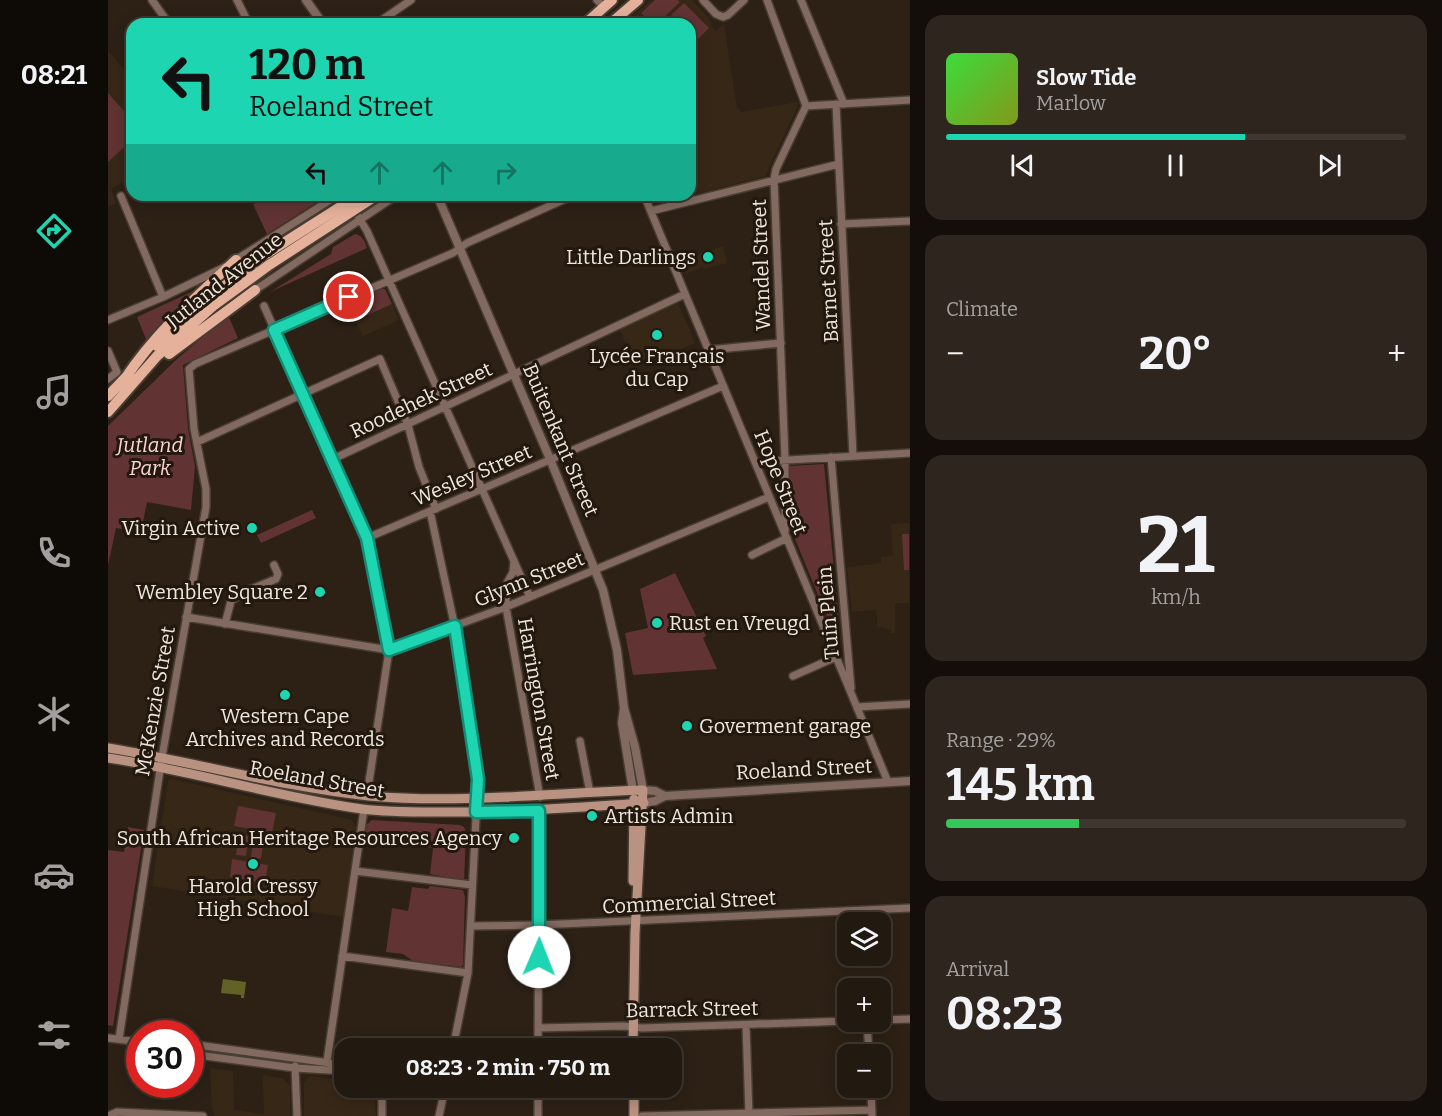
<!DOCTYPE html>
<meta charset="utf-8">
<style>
:root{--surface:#221910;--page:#2e261e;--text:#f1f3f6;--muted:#a2a09f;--line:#3f3830;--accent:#1dd5b1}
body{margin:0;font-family:Bitter,serif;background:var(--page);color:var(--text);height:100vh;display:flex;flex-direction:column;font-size:22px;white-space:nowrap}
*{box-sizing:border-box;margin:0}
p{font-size:20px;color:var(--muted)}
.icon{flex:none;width:33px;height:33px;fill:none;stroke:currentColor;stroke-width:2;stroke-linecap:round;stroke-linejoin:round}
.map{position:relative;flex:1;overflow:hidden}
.side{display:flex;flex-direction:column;gap:15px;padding:15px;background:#130e09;width:532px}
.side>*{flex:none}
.hud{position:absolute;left:18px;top:18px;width:570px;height:183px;border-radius:18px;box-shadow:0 3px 15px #0003,0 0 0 2px var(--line);background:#1dd5b1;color:#111;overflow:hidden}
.tools{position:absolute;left:729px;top:912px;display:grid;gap:12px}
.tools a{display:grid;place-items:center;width:54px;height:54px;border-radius:12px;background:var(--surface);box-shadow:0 3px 15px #0003,0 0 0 2px var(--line);font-size:30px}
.speed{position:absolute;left:18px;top:1020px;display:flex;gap:12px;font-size:30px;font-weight:700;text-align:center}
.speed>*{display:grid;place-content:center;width:78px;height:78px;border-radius:50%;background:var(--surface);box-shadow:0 3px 15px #0003,0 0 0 2px var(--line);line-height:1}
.speed .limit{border:9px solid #d22;background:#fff;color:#111}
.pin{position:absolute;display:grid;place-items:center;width:51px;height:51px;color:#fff;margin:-26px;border:3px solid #fff;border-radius:50%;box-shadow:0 2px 6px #0007}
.me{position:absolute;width:66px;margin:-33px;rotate:1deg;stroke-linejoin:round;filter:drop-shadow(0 0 4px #0008)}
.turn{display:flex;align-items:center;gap:21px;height:126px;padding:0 24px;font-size:27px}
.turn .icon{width:78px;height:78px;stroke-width:2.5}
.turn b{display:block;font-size:42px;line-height:51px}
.lanes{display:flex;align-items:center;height:57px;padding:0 24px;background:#0003;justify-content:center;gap:30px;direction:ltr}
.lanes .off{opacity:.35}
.big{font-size:45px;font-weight:700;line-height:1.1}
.side .widget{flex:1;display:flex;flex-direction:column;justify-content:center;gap:9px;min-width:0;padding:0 21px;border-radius:18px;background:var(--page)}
.side .dial{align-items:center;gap:0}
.dial b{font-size:78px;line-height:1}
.song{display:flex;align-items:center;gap:18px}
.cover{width:72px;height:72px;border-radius:9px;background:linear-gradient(135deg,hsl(120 70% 55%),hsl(70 70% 35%))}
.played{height:6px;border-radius:3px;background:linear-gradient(90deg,var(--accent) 65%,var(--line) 65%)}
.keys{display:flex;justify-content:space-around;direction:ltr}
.heat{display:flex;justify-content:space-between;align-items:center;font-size:33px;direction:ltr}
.charge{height:9px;border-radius:4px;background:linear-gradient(90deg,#34c759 29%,var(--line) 0)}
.trip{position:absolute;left:226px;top:1038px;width:348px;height:60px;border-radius:18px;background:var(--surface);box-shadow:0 3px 15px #0003,0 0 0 2px var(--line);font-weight:700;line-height:60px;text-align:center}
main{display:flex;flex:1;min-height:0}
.dock{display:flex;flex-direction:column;width:108px;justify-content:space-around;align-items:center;background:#0e0a06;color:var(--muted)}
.dock .icon{width:42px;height:42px}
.dock .active{color:var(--accent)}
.dock b{font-size:27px;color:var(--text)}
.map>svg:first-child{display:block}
</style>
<main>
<nav class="dock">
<b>08:21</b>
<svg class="icon active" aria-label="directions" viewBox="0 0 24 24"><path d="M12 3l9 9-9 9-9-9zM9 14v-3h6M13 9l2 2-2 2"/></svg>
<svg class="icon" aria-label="music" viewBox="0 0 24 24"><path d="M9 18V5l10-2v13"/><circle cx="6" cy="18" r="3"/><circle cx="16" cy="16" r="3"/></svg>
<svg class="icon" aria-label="phone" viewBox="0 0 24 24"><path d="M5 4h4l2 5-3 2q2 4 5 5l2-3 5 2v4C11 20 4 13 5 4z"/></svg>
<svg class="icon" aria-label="climate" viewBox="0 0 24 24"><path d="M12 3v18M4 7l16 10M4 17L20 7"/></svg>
<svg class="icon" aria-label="car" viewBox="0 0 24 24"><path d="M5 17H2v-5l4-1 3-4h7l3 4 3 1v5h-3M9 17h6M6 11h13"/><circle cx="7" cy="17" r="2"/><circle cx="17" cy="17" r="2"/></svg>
<svg class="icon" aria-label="filters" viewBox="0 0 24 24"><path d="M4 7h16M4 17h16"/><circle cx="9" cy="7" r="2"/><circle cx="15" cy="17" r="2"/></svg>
</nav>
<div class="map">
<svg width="802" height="1116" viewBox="0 0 802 1116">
<rect width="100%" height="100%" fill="#2d2116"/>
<path fill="#372717" d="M543 0H584L601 18 604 27 608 31 616 24 629 109H632L633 112 690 102 689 108 657 176 553 203 547 199 545 195H582V24H515Z
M0 51 24 78V179L3 188 8 203 0 207Z
M615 246 619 263 596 269 594 267 578 274 572 261Z
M569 301 587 343 558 355 556 351 526 364 511 328Z
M284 304 291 320 255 336 247 321Z
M801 523V603L787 604V633H783V629L770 627 768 610 744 612 739 567 773 563V557L785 556 783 524Z
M64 779 244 820 248 826 236 917 44 886 60 781Z
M102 1068 125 1071 126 1110 156 1114 155 1075 174 1078 182 1086V1116H107L104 1109Z
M202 1076 237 1081V1088H266L268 1116H196V1082Z"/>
<path fill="#613333" d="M547 0H570L572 2 549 24H544L533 13Z
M576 3 601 28 588 41 582 35V24H571L563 15Z
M0 93 24 120V140L0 162Z
M172 195H220L159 234 145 204Z
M247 234C254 235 257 241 259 248L162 292 223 254 225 247Z
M92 288 40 344 29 317Z
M273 289H277L284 304 247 321 240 303Z
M120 315 130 338 75 365 80 429 87 466 83 510 39 502 33 532 8 528 0 565V426L69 359Z
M716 464 733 644H730L683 529 681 466Z
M204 510 208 518 153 543 149 535Z
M794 534H801V570H796Z
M567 573 598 636 595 638 609 669 525 675 517 633 540 628 532 589Z
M130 806 168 813 164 833 126 826Z
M264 820 352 825 356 827 358 832 356 881 322 874 325 848 256 836 258 825Z
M20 827 36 830 5 1026 0 1025V850L16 852Z
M131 834 141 836 138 856 128 855Z
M146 836 156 838 153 859 143 857Z
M124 859 160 865 157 883 122 877Z
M322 886 355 890 357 897 355 965 353 967 305 961 295 954 278 952 284 908 300 911 304 887 320 889Z"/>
<path fill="#626227" d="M115 979 138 982 136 998H133V995L113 993Z"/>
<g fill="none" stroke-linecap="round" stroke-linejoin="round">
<defs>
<path id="minor" d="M44 0 61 24
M129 0 141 24
M489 0 496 7
M595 0 608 14 615 17 620 15 636 0
M659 0 698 106
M693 0 736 104
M268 24 303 0
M728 104 745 456
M698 106 802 100
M237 195 259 231 422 597
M536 195 780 782
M13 196 55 297
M543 211 731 164
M733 224 802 221
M126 261 230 195
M147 290 289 195
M156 306 259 538 281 650 259 795
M0 320 55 297 117 267
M600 350 673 343
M0 351 9 372 0 379
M89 442 272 359 300 425 311 467 328 509
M723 457 743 688
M225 459 577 294
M647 462 802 453
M322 511 349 637 370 779 360 973 345 1048
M677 531V459L666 179 668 169 698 106
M259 538 615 386
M644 555 679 538
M406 561 405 572 398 585V607L432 797
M78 617 281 650 398 607 661 497
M117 624 123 601 136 592 168 579 170 574 166 565
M685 676 728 657
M749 707 802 704
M472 741 482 793
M247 871 364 885
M363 926 431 925 802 908
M234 956 360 973
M772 1020 802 1019
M759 1022 761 1054
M638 1025 641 1115
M430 1028 515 1026 534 1028 740 1021
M0 1038 32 1042
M11 1039 54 757 98 507V489L86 429 81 369 87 364 345 253 359 243 466 195
M82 1044 237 1065
M430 1048 431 811
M82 1054 187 1068 237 1071
M219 1061 256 809
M187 1066 189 1116
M274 1088V1116
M430 1088V1116
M763 1088 764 1116
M0 1116 9 1112 95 1116
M331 1116 337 1088
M534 1116 764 1110"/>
<path id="tertiary" d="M198 0 215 24
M329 195 442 459 495 590 509 650 516 708 527 747 535 790 547 791 557 796
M516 708 514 723 525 791
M536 803 547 801 557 796 802 781"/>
<path id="secondary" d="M0 748C87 762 173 787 261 796 352 804 444 793 535 790L527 933 525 1048
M0 758C86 771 169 797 254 809 285 813 318 812 350 812 412 812 474 807 536 803
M525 881 526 799
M526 1088V1116"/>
<path id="primary" d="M477 24 504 0
M502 24 530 0
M49 346 100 299
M61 354 147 290
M16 380C49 331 86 299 128 260
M0 396 19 376
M0 412 49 356 105 306"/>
</defs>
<use href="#minor" stroke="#483d32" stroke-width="10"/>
<use href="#tertiary" stroke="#483d32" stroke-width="11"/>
<use href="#secondary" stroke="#483d32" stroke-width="12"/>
<use href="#primary" stroke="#483d32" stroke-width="14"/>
<use href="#minor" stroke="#836a60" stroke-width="7"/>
<use href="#tertiary" stroke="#836a60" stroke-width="8"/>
<use href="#secondary" stroke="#ba9282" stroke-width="9"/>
<use href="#primary" stroke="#e5b19b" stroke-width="10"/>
<defs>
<path id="primary-bridge" d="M100 299 155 256 251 195
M105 306 161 265 269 195"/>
</defs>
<use href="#primary-bridge" stroke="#483d32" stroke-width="14" stroke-linecap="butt"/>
<use href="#primary-bridge" stroke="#e5b19b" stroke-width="10"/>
</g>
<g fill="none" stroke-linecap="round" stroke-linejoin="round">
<defs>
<path id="route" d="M241 297 166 330 259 538 281 650 347 626 370 779 368 812 431 811V957"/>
</defs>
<use href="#route" stroke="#138a73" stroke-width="15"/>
<use href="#route" stroke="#1dd5b1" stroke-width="10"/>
</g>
<g fill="#1dd5b1" stroke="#23180d" stroke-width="2">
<circle cx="600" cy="257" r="6"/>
<circle cx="549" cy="335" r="6"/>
<circle cx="144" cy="528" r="6"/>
<circle cx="212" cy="592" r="6"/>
<circle cx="549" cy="623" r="6"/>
<circle cx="177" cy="695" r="6"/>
<circle cx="579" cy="726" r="6"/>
<circle cx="484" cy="816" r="6"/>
<circle cx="406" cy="838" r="6"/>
<circle cx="145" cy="864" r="6"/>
</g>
<g text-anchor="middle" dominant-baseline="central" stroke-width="6" stroke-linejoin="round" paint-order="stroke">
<g font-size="20" fill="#efe7df" stroke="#23180d" text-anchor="end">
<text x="588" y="257">Little Darlings</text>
<text x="549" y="356" text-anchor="middle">Lycée Français<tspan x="549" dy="23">du Cap</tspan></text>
<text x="132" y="528">Virgin Active</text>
<text x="200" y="592">Wembley Square 2</text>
<text x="561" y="623" text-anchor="start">Rust en Vreugd</text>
<text x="177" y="716" text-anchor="middle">Western Cape<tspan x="177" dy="23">Archives and Records</tspan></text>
<text x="591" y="726" text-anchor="start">Goverment garage</text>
<text x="496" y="816" text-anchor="start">Artists Admin</text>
<text x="394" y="838">South African Heritage Resources Agency</text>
<text x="145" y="886" text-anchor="middle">Harold Cressy<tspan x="145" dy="23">High School</tspan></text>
</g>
<g font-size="20" fill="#efe7df" stroke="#23180d">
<text transform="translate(653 265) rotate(-92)">Wandel Street</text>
<text transform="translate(116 280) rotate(-38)">Jutland Avenue</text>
<text transform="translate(720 281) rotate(-93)">Barnet Street</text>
<text transform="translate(313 400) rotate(-25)">Roodehek Street</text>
<text transform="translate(453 440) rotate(67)">Buitenkant Street</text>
<text transform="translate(364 475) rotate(-23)">Wesley Street</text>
<text transform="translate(673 482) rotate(68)">Hope Street</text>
<text transform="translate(421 579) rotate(-22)">Glynn Street</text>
<text transform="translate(720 613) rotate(-95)">Tuin Plein</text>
<text transform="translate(431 699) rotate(80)">Harrington Street</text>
<text transform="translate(47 701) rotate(-80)">McKenzie Street</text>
<text transform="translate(696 769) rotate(-3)">Roeland Street</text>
<text transform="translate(209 779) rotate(10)">Roeland Street</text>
<text transform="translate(581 902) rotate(-3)">Commercial Street</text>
<text transform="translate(584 1009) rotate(-1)">Barrack Street</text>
</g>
<g font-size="20" font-style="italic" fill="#fcd5d3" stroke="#23180d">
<text x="42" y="445">Jutland<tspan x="42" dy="23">Park</tspan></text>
</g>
</g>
</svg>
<div class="tools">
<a><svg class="icon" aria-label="layers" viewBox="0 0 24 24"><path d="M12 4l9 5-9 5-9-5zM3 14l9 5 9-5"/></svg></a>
<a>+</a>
<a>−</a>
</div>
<div class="speed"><div class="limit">30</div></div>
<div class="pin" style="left:241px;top:297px;background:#d93025"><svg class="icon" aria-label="arrive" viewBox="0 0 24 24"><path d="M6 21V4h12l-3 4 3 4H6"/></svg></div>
<svg class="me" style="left:431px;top:957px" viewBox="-20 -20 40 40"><circle r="19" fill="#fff"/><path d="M0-13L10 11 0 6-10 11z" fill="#1dd5b1"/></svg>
<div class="trip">08:23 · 2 min · 750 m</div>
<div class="hud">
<div class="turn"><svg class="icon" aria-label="left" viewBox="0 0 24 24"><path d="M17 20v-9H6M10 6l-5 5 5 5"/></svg><div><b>120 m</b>Roeland Street</div></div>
<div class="lanes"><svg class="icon" aria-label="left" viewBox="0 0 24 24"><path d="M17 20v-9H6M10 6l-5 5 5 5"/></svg><svg class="icon off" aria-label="ahead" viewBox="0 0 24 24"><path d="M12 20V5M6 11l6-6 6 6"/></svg><svg class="icon off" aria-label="ahead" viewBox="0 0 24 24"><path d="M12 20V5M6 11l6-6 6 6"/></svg><svg class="icon off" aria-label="right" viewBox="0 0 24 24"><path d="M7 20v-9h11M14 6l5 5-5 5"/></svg></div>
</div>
</div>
<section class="side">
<div class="widget">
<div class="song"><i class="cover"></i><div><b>Slow Tide</b><p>Marlow</p></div></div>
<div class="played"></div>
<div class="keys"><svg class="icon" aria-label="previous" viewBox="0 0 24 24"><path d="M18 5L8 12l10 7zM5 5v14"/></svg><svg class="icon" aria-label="pause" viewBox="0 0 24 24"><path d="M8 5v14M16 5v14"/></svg><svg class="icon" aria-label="next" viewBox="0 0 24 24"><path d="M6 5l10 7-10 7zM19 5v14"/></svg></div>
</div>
<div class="widget"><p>Climate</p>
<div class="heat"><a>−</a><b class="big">20°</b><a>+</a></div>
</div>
<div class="widget dial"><b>21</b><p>km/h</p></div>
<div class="widget"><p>Range · 29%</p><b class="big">145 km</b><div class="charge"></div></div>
<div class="widget"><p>Arrival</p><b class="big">08:23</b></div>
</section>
</main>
